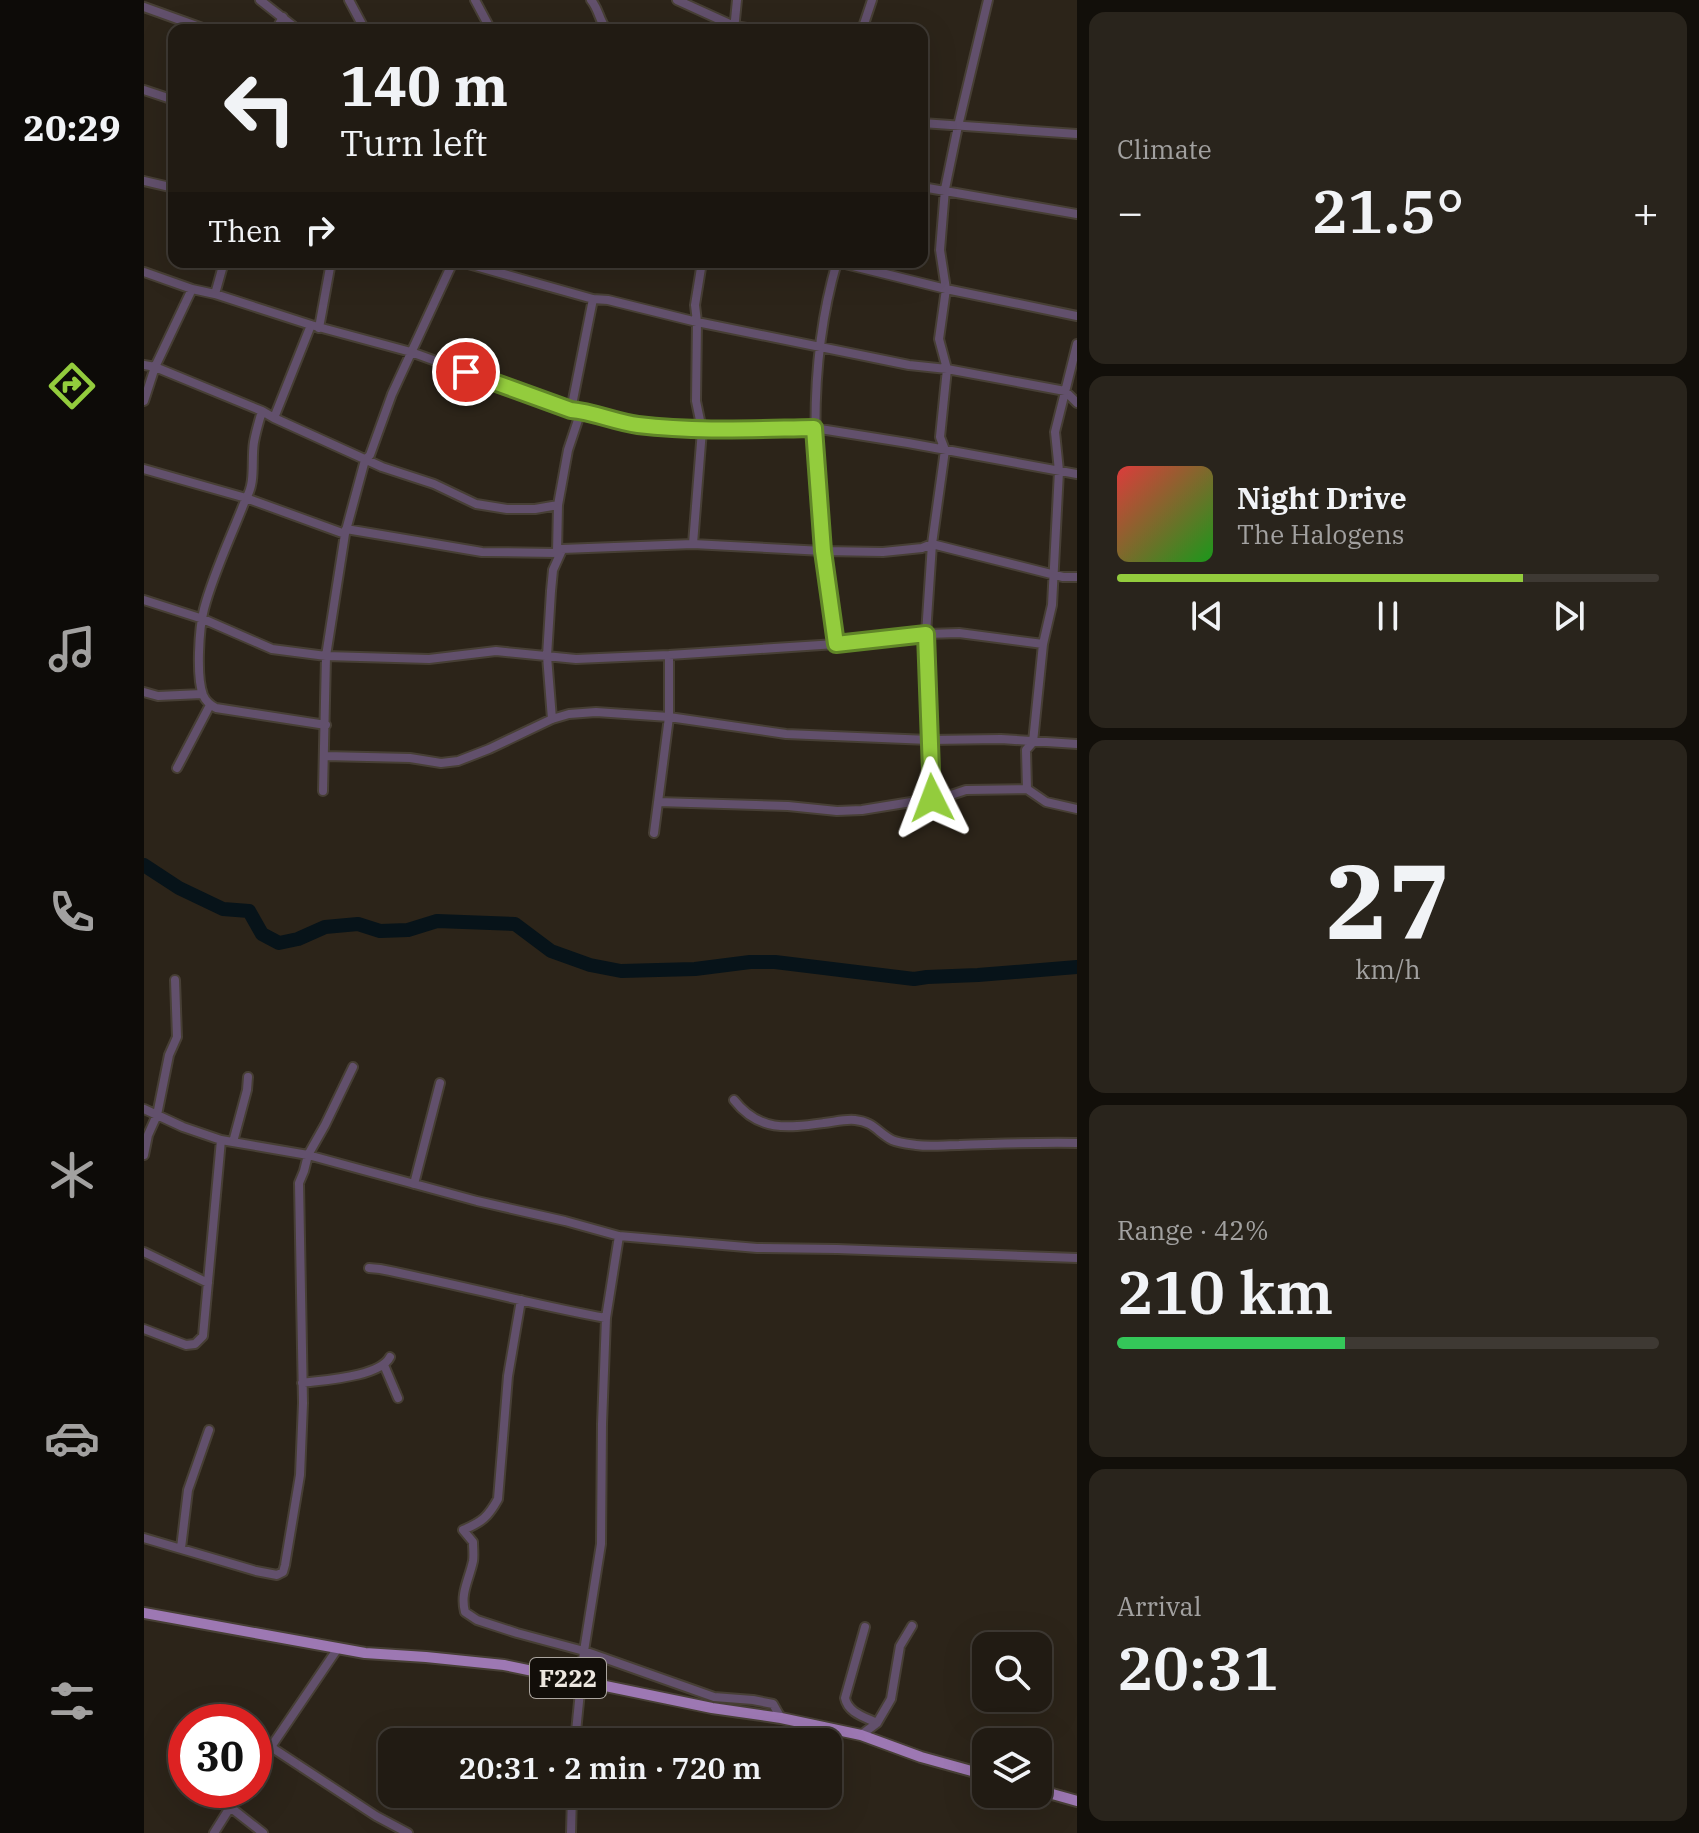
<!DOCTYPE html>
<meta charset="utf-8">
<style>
:root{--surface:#211b13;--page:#29241c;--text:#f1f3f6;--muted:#a2a1a0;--line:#3e3933;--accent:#93cc3d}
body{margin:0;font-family:"IBM Plex Serif",serif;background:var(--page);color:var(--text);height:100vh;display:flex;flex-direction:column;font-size:30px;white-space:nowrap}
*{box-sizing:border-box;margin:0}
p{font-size:26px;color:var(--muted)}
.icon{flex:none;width:44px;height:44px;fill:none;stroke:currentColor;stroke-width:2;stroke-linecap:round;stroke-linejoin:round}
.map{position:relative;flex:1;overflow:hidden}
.drawer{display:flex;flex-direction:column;gap:12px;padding:12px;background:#120f0a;width:622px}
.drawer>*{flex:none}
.top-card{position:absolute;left:24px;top:24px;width:760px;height:244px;border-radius:16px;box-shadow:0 8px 32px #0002,0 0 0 2px var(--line);background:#211b13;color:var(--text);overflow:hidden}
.buttons{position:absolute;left:828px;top:1632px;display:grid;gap:16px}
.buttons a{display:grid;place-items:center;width:80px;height:80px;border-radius:16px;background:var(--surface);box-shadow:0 8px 32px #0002,0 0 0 2px var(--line);font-size:40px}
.speed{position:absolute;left:24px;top:1704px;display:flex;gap:16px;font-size:40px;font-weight:700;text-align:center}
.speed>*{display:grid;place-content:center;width:104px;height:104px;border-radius:50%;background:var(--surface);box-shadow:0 8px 32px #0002,0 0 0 2px var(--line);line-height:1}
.speed .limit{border:12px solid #d22;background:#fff;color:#111}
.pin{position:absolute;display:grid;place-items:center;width:68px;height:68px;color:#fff;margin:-34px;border:4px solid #fff;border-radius:50%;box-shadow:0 2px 8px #0007}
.me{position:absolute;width:88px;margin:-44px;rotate:357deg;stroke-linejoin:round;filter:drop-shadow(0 0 6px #0008)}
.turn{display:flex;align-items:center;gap:28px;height:168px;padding:0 40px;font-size:36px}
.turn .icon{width:104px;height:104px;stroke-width:2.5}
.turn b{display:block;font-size:56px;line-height:68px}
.then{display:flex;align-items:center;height:76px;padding:0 40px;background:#0003;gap:16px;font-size:30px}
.big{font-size:60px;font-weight:600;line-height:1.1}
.drawer .card{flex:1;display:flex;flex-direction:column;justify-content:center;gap:12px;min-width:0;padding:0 28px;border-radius:16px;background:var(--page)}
.drawer .dial{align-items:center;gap:0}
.dial b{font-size:104px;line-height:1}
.song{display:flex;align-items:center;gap:24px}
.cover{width:96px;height:96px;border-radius:12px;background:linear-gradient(135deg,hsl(0 70% 55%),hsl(120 70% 35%))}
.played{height:8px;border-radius:4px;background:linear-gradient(90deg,var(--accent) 75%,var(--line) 75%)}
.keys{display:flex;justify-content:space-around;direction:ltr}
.heat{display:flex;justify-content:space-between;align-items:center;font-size:44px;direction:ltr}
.charge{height:12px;border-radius:6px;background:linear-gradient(90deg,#34c759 42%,var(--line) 0)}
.trip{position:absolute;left:234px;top:1728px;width:464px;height:80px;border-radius:16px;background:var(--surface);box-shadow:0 8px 32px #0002,0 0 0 2px var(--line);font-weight:600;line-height:80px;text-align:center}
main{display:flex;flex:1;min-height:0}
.tabs{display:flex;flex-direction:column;width:144px;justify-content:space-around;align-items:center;background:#0d0b08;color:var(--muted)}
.tabs .icon{width:56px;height:56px}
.tabs .current{color:var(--accent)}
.tabs b{font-size:36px;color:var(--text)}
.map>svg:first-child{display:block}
</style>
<main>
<nav class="tabs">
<b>20:29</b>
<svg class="icon current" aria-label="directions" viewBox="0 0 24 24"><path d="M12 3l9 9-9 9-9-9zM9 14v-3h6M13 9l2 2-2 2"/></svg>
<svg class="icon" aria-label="music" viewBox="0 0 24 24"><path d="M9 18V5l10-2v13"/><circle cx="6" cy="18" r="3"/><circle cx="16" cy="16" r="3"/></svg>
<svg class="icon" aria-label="phone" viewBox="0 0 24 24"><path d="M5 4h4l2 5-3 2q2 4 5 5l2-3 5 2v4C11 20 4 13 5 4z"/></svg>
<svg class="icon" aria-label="climate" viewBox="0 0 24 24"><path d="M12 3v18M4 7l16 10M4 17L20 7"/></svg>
<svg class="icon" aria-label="car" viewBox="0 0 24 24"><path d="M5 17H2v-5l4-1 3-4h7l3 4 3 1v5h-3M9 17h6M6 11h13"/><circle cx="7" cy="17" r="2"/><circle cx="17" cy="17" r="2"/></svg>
<svg class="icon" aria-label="filters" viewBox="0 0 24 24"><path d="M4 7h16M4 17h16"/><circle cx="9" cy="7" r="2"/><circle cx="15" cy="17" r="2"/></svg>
</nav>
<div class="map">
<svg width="933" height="1833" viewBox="0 0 933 1833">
<rect width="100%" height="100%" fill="#2c2419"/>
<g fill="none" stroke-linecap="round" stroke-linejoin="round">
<path stroke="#071319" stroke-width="14" d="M0 865 35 888 79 909 105 911 118 934 135 943 154 939 181 927 214 924 236 931 264 930 293 921 371 924 407 951 446 965 477 971 551 969 606 962H631L770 979 783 977 834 975 933 967"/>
<defs>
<path id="minor" d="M116 0 154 30
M205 0 221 30
M331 0 347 30
M447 0C455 9 455 21 463 30
M533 0 590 26 615 30
M0 7 64 30
M132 30 139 17
M590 30 593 0
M638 30 719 28
M718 30 728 0
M0 90 30 100
M778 123 933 134
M0 181 30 188
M778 187 933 214
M317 262 449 299 464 300 553 322 765 365 803 369 921 391 933 403
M693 262 802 289 933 316
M0 272 48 289 71 294 167 325 267 352 427 410 437 411 492 425 558 430 670 428 764 443 933 474
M71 294 80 262
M175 328 187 262
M0 365 11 367 118 411 130 418 238 467 290 484 332 504 363 509H391L414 505
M0 401 11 367 48 289
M427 410 449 299
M118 411C115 421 112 431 110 442 107 460 112 483 102 498 88 535 70 571 60 609 55 628 52 677 59 695 62 702 66 705 72 708L182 725
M130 418 167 325
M0 469 102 498 201 534
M202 529 338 552 413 553 418 549 549 544 679 551 739 552 778 548 788 544 919 577H933
M549 544 558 430 552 401 553 322 551 305 558 262
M413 553 414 505 424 450 437 411
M0 600 59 619 128 649 182 656 285 659 352 651 432 659 525 655 692 644 764 638 782 634 815 633 899 644
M692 644C674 518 656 387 693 262
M0 692 14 696 58 694
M408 719 403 656 407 591 409 570 418 550
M181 756 266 758 297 763 314 761 345 749 408 719 425 714 452 712 525 717 642 734 785 740 857 739 933 744
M33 768 66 705
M883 789 882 750 889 742 899 644 908 605 915 471 911 432 933 344
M179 791 182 656 201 534 221 460 226 455 248 394 309 262
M788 798 782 634 788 544 801 450 796 437 803 369 795 339 802 289 796 250 801 189 814 126 844 0
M514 802 644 806 693 811 718 810 804 796 822 790 883 789 902 802 933 809
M510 833 525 717V655
M590 1100C615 1132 643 1128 680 1123 690 1122 700 1119 711 1120 730 1122 733 1132 748 1140 755 1143 765 1144 772 1145 787 1147 801 1145 815 1145 855 1144 894 1142 933 1143
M0 1109 39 1127 77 1140 164 1155 333 1201 421 1221 475 1236 613 1248 693 1249 933 1258
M89 1142 103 1090 104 1077
M0 1155 4 1135 13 1115 25 1055 33 1037 31 980
M270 1184 296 1083
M0 1252 64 1283
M225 1268 236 1269C312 1284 386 1304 462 1318
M377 1300 364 1376 354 1499C344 1517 338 1522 319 1530L329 1542C329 1548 330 1555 329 1561 325 1580 316 1593 321 1612L333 1620 373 1633 440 1651 570 1697 609 1700 629 1704 637 1718
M0 1329 42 1345 51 1344 59 1336 77 1140
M240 1365 254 1398
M158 1383C179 1380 236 1377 246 1357
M0 1538 112 1571 133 1575 139 1572 141 1565 156 1475 159 1403 155 1183 160 1171 164 1155 181 1125 209 1067
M37 1548 44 1490 65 1430
M721 1627 701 1698C704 1713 721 1717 733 1723
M717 1735 733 1723 747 1699 756 1646 768 1626
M431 1742 440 1651 457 1544 458 1424 462 1318 475 1236
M127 1747 232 1816 264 1833
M110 1772 194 1648
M86 1807 119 1833
M70 1833 97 1790
M427 1833 428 1794"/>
<path id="major" d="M0 1613 221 1653 282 1657 360 1665 568 1708 637 1718 717 1735 777 1757 842 1775
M894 1790 933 1801"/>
</defs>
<use href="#minor" stroke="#473f35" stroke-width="12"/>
<use href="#major" stroke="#473f35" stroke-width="14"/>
<use href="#minor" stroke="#62506c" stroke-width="8"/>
<use href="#major" stroke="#9d78b3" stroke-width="10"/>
</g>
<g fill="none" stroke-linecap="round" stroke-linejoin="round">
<defs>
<path id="route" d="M322 372 427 410C450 412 471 422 494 425 553 432 611 429 670 428L679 551 692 644 782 634 788 798"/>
</defs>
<use href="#route" stroke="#608528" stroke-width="20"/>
<use href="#route" stroke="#93cc3d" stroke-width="14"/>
</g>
<g text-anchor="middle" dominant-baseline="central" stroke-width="8" stroke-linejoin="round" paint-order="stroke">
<rect fill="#120e09" stroke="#aba59f" stroke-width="2" x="386" y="1658" width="76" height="40" rx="6"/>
<g font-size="24" font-weight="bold" fill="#ece6df">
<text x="424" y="1678">F222</text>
</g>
</g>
</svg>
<div class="buttons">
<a><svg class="icon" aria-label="search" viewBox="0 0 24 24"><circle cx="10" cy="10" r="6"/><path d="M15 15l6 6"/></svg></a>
<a><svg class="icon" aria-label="layers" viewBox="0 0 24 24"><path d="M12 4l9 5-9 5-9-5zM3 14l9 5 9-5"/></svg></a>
</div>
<div class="speed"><div class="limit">30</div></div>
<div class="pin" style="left:322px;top:372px;background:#d93025"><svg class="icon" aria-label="arrive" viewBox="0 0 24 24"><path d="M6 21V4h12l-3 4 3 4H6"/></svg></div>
<svg class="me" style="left:788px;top:798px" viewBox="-20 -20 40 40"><path d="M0-17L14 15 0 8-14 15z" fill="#93cc3d" stroke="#fff" stroke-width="4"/></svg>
<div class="trip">20:31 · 2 min · 720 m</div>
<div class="top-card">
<div class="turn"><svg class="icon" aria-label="left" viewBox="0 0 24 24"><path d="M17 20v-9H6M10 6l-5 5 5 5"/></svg><div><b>140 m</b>Turn left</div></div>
<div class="then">Then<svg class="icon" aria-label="right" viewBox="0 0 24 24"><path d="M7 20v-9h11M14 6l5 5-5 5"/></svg></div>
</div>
</div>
<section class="drawer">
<div class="card"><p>Climate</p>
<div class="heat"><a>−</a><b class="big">21.5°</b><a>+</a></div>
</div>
<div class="card">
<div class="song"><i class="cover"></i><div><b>Night Drive</b><p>The Halogens</p></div></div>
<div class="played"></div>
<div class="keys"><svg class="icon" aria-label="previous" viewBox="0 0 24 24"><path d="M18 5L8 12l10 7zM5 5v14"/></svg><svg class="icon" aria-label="pause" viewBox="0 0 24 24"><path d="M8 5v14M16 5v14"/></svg><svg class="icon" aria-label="next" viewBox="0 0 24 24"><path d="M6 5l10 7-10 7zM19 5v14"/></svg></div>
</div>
<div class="card dial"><b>27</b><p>km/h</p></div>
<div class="card"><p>Range · 42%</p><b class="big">210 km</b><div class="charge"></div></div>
<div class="card"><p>Arrival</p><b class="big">20:31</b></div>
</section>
</main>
